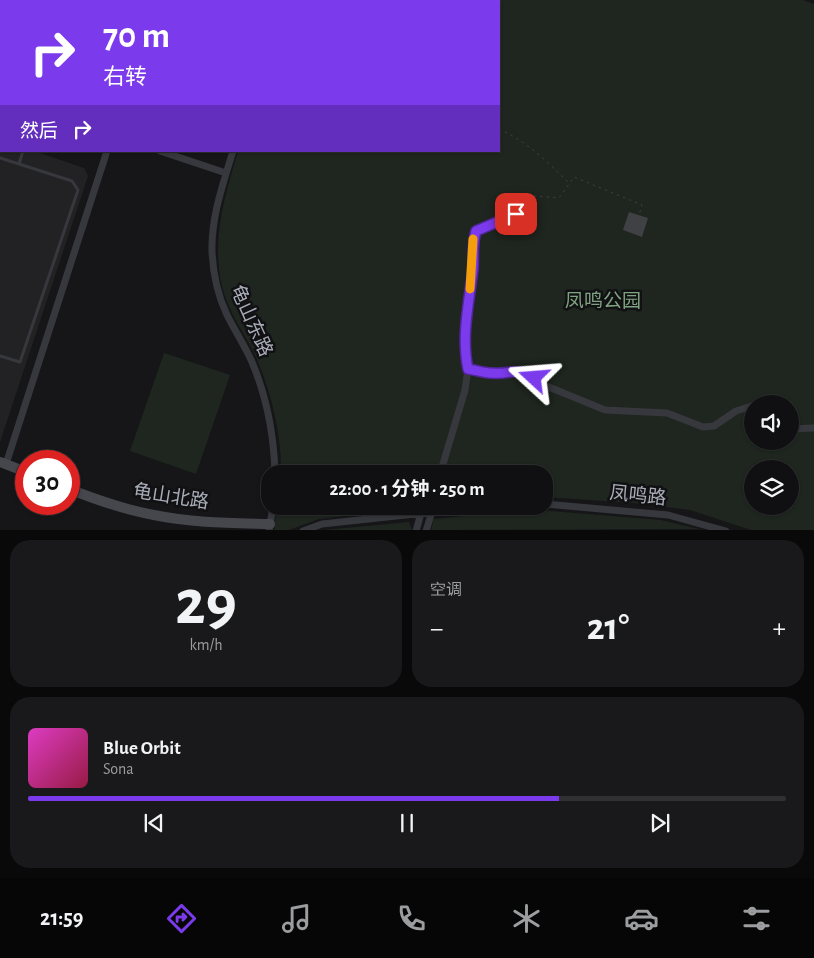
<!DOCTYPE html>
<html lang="zh">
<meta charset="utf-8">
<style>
:root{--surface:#101012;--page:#19191b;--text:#f1f3f6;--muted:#9c9d9f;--line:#303032;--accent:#7c3aed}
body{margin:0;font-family:"Alegreya Sans","Noto Sans SC",sans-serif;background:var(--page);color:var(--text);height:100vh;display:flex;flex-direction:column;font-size:19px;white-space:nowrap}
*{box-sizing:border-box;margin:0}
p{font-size:16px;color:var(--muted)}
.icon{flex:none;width:28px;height:28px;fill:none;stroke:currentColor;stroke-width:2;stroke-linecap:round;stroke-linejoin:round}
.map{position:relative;height:530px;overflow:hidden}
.side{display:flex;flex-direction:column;gap:10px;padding:10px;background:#09090a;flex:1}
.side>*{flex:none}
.hud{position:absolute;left:0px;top:0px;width:500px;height:152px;box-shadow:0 1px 4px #0004,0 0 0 1px var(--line);background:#7c3aed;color:#fff;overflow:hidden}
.fabs{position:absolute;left:744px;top:395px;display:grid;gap:10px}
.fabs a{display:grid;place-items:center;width:55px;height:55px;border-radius:50%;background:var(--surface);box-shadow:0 1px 4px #0004,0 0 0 1px var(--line);font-size:25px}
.speed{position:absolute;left:15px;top:450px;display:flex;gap:10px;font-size:25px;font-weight:700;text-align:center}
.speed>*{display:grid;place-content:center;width:65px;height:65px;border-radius:50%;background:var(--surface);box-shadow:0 1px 4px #0004,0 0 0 1px var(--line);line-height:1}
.speed .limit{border:8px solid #d22;background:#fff;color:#111}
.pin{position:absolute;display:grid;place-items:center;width:42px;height:42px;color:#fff;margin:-21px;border-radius:10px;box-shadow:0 2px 8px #0006}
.me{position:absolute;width:55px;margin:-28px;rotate:289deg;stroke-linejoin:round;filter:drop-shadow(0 0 4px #0008)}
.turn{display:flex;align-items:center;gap:18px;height:105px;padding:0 20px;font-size:22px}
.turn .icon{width:65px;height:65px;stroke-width:2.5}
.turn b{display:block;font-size:35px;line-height:42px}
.then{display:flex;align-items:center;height:48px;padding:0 20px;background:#0003;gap:10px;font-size:19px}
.big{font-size:38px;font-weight:700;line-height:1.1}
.side .widget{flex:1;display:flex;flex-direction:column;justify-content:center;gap:8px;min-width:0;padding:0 18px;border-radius:20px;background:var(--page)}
.side .dial{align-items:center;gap:0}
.dial b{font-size:65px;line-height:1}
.song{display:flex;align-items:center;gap:15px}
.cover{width:60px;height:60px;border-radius:8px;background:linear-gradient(135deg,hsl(310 70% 55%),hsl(340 70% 35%))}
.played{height:5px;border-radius:2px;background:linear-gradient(90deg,var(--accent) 70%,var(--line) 70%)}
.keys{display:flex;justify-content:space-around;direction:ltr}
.heat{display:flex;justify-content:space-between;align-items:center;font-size:28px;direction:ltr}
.side .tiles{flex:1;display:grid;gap:10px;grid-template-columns:1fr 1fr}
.widget:last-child{grid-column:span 2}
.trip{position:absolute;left:261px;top:465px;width:292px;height:50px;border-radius:20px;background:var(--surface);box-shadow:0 1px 4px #0004,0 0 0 1px var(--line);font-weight:700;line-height:50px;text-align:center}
.tab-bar{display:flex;height:80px;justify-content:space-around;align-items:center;background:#060607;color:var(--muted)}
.tab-bar .icon{width:35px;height:35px}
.tab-bar .on{color:var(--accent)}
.tab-bar b{font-size:22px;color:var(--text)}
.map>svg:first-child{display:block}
</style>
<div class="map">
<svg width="814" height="531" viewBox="0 0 814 531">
<rect width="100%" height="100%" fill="#161618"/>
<path fill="#222225" d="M0 140 1 151H34L84 168 88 176 0 442Z"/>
<path fill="#1e261f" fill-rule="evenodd" d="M331 0H803L814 4V530H751L690 510 634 503 545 497V474H281C282 435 271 391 255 355 244 332 228 312 222 286 211 239 225 196 238 151H499V1H329ZM752 404H790V441H752ZM752 469H790V506H752Z
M164 353 230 375 196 474 130 451Z
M277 506H436L319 519 289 530 274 531Z
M551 511 661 520 699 529 431 530 434 519 505 512Z
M409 522 412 530H324Z"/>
<path fill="#404145" d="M629 212 648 218 642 237 623 230Z"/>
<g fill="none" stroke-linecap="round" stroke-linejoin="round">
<path stroke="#3d3f44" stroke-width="1" stroke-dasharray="2.5 4" stroke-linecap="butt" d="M484 1V0
M499 129C526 141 548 162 569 183
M520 210 534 196 559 198 574 177 642 205 639 215"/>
<path stroke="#37383d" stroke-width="3" d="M0 158 72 181 78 190 20 362 0 356
M19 164 23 151"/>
<path stroke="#37383d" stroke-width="7" d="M320 1 322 0
M0 99 1 100
M0 115 1 116
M160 151 226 173
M233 151C223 184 211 217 212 252 213 272 218 296 227 315 235 331 245 346 252 362 267 398 274 435 275 474
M468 369 494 373 512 370 523 372 544 385 605 410 667 413 703 427 714 426 736 411 752 406
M759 404H765
M790 429 814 428
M6 464 107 151
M440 474 465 390 468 369 464 352 466 322 473 267V241L476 231 516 214
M545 504 668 515 726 531
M269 531 273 506
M303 531 322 524 489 506
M416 531 421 513
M426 531 432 512"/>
<path stroke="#45474d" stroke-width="10" d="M0 462 26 472
M69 489C97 500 125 510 154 515 192 523 232 523 270 524"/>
</g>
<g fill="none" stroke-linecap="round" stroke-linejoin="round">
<defs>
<path id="route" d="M516 214 476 231C472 244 474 256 473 269 469 303 461 336 468 369 476 370 484 373 492 373 511 375 515 366 534 378"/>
</defs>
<use href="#route" stroke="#51269a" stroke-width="12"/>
<use href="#route" stroke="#7c3aed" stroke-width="9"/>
<path stroke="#f59e0b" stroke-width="9" d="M470 289 473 239"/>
</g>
<g text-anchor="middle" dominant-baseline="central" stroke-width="5" stroke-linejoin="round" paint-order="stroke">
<g font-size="19" fill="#7fa381" stroke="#111113">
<text x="603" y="301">凤鸣公园</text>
</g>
<g font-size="19" fill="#a8adb8" stroke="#111113">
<text transform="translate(251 321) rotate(66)">龟山东路</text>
<text transform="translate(638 496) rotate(6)">凤鸣路</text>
<text transform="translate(171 497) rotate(9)">龟山北路</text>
</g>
</g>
</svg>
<div class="fabs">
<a><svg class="icon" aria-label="sound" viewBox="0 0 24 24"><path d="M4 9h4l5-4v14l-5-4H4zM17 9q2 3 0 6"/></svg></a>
<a><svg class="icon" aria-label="layers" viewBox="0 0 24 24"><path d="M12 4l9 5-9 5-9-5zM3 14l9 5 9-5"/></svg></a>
</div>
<div class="speed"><div class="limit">30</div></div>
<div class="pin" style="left:516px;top:214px;background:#d93025"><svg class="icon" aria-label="arrive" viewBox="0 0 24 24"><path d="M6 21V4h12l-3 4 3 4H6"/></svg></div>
<svg class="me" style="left:534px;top:378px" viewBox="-20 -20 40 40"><path d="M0-17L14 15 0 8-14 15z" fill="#7c3aed" stroke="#fff" stroke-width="4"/></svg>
<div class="trip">22:00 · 1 分钟 · 250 m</div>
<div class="hud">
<div class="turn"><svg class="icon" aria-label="right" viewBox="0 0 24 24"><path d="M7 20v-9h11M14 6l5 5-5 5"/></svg><div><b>70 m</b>右转</div></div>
<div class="then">然后<svg class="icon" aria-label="right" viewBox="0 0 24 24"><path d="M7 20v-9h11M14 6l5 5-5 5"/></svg></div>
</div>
</div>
<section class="side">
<div class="tiles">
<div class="widget dial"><b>29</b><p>km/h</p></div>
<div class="widget"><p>空调</p>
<div class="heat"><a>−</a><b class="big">21°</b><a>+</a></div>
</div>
<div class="widget">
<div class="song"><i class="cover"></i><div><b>Blue Orbit</b><p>Sona</p></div></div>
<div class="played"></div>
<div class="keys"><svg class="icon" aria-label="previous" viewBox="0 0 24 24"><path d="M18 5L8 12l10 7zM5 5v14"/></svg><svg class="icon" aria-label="pause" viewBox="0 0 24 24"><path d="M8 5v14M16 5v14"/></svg><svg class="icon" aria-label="next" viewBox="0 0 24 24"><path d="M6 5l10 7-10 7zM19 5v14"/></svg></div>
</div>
</div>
</section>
<nav class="tab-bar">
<b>21:59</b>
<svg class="icon on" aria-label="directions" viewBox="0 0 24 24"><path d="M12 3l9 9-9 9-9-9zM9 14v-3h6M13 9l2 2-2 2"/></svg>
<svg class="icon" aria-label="music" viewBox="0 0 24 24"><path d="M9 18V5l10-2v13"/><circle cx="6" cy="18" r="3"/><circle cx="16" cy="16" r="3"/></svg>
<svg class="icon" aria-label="phone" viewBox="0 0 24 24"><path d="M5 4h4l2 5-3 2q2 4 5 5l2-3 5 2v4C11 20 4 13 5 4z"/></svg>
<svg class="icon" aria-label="climate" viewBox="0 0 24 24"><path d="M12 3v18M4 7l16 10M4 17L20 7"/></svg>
<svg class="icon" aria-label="car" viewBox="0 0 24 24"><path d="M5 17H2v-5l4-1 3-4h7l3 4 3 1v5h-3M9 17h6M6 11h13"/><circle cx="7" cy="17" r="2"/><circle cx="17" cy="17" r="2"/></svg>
<svg class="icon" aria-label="filters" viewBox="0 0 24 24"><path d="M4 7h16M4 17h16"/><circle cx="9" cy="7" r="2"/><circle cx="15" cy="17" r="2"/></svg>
</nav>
